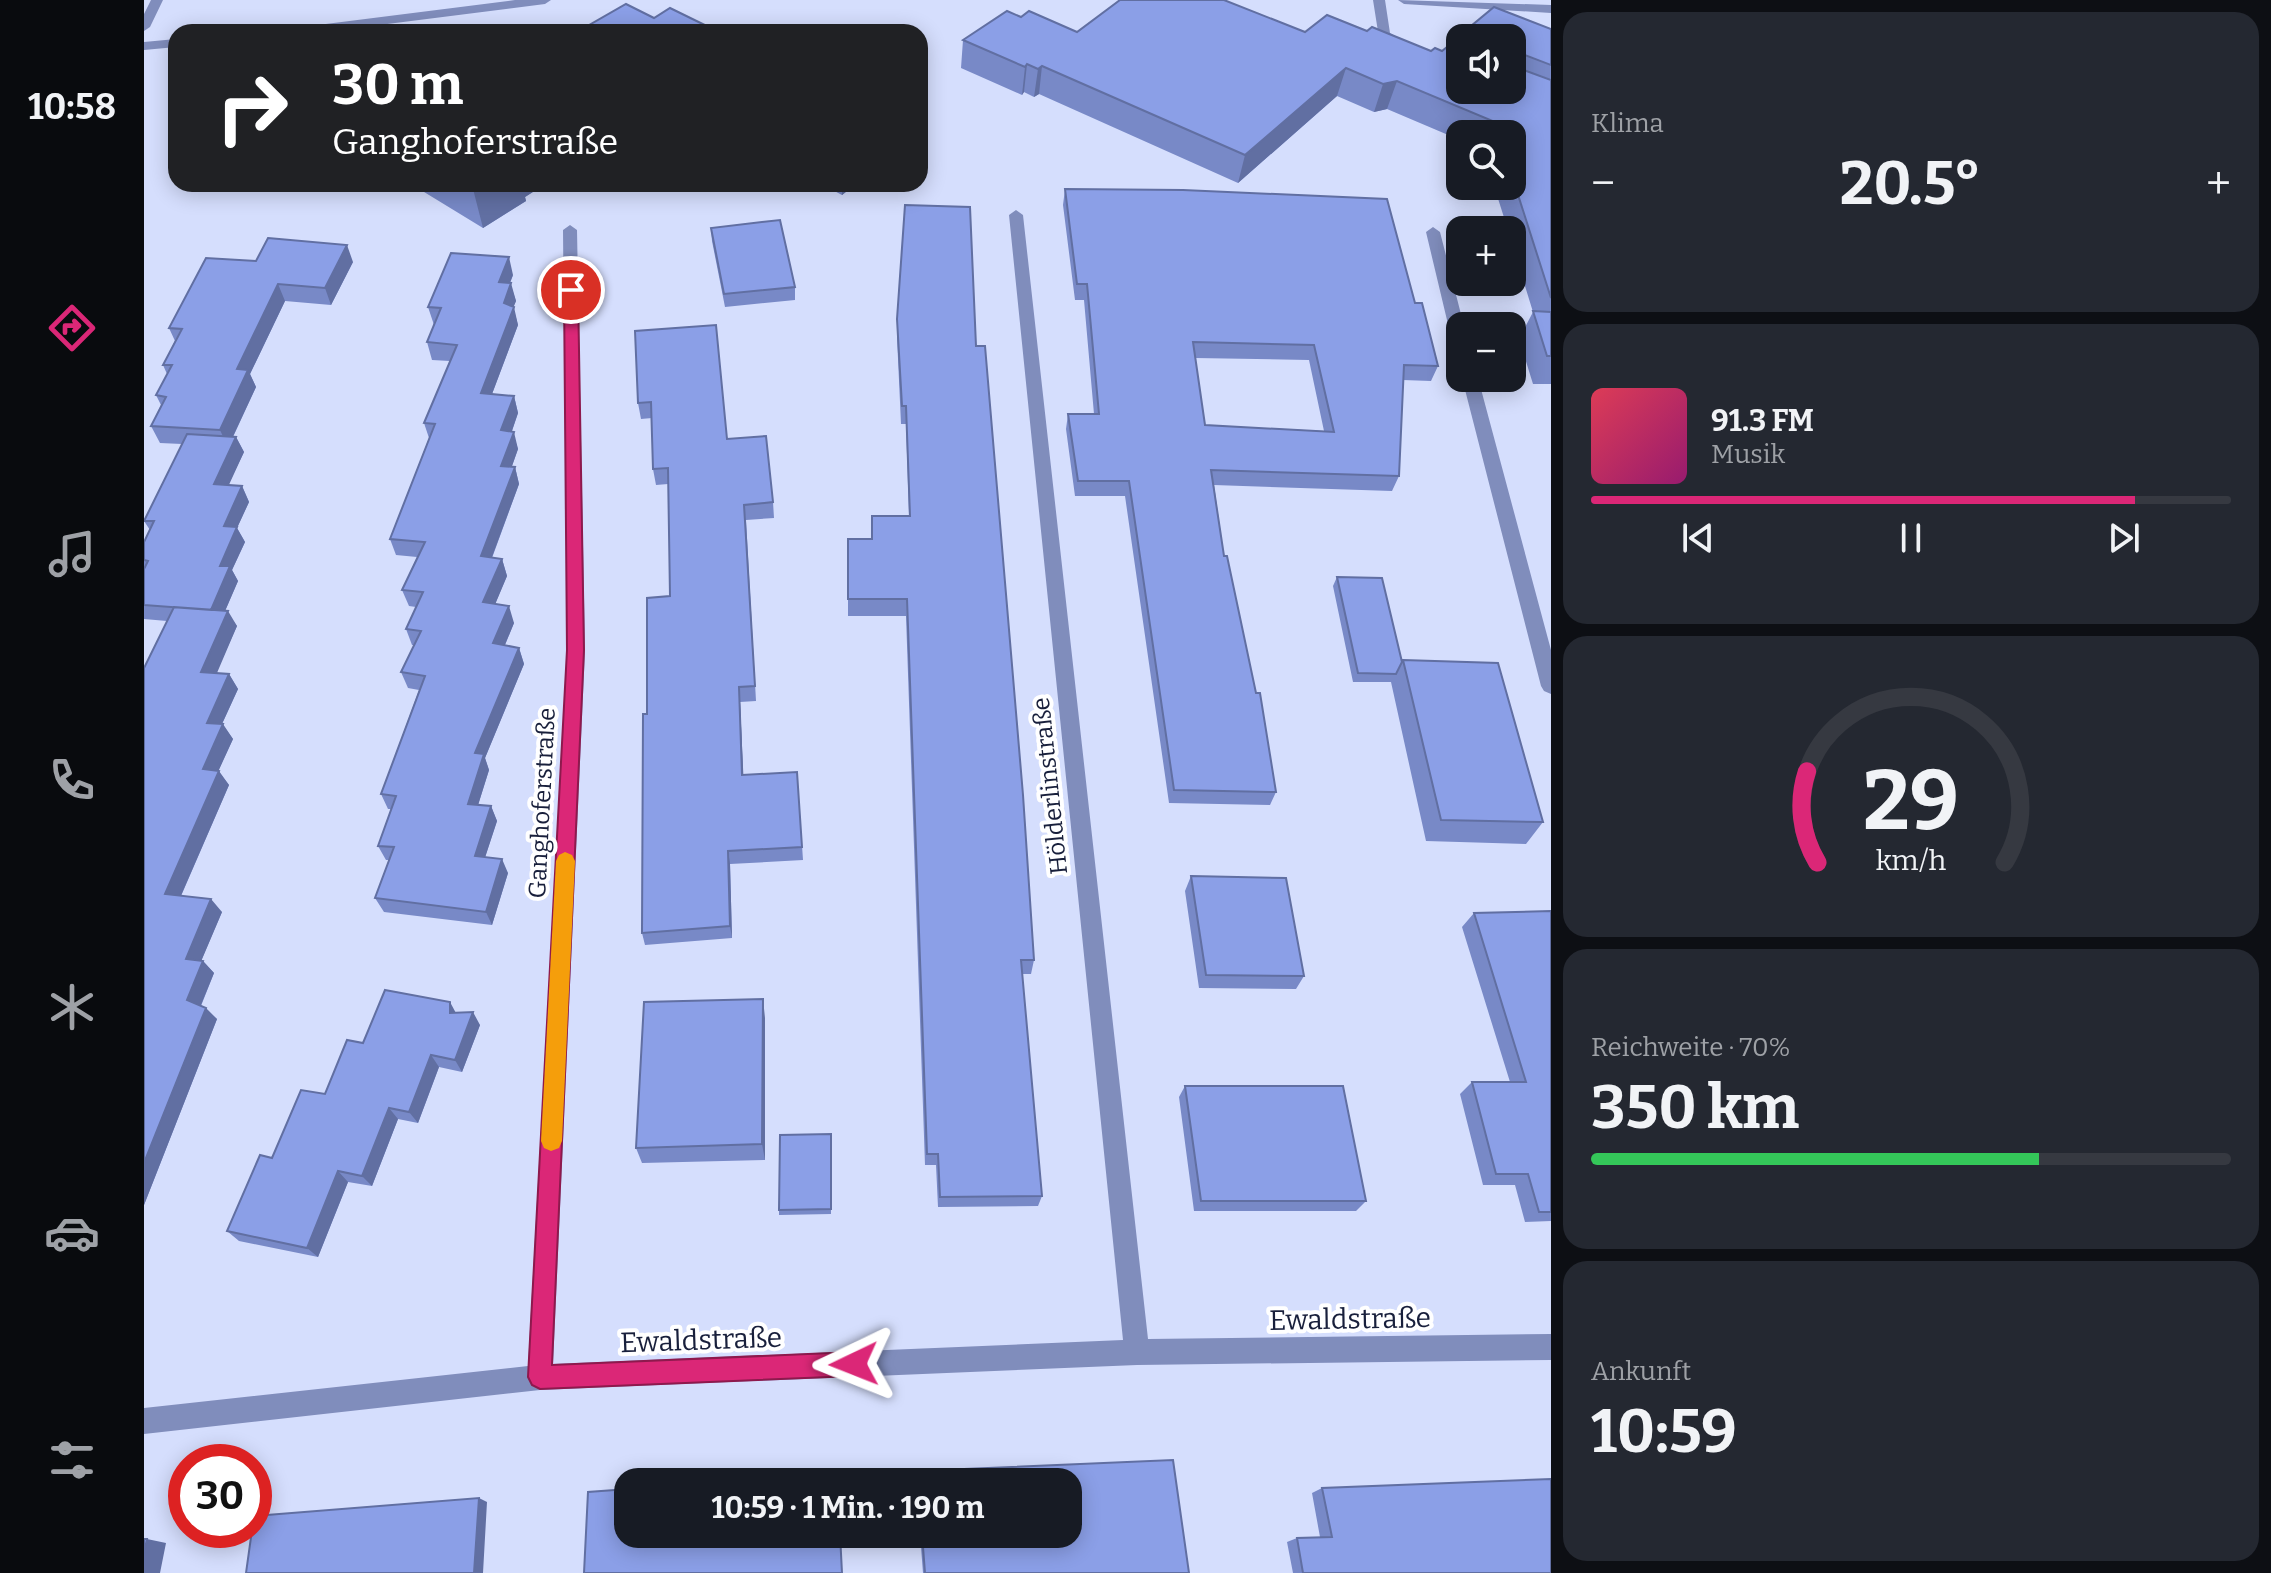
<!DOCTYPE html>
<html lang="de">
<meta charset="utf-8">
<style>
:root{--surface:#171b24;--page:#242831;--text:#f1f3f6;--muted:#9ea1a6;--line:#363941;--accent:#db2777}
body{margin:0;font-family:Bitter,serif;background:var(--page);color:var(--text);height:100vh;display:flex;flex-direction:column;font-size:30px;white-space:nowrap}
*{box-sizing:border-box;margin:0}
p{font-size:26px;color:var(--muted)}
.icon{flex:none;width:44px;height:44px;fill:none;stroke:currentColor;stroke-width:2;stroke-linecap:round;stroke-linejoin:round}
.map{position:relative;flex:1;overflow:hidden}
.details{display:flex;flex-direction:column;gap:12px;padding:12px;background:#0d0f14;width:720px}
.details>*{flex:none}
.guide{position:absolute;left:24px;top:24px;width:760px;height:168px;border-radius:24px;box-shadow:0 4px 20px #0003;background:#202124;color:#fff;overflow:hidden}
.buttons{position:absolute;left:1302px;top:24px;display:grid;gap:16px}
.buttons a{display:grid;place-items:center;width:80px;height:80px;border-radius:16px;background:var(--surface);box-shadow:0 4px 20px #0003;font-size:40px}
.speed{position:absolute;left:24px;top:1444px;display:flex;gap:16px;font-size:40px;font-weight:700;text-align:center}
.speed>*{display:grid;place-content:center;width:104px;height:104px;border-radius:50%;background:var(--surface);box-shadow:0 4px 20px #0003;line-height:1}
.speed .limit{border:12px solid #d22;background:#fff;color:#111}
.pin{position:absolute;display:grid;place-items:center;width:68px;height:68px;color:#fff;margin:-34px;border:4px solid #fff;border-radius:50%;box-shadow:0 2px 8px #0007}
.me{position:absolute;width:88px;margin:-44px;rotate:268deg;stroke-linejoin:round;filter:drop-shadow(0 0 6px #0008)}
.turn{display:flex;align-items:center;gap:28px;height:168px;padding:0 32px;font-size:36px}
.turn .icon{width:104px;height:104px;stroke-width:2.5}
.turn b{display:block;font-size:56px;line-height:68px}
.big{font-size:60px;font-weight:700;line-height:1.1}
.details .tile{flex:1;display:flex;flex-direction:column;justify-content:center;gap:12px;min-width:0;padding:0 28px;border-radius:24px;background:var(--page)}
.details .dial{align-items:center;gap:0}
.dial svg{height:208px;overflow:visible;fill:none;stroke:var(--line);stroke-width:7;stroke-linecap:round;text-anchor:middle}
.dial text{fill:var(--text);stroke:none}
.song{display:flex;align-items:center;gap:24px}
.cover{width:96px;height:96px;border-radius:12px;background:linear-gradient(135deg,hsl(350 70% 55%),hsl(320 70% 35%))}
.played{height:8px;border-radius:4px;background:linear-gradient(90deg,var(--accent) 85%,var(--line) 85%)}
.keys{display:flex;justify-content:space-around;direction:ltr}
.heat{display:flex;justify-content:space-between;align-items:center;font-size:44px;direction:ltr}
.charge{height:12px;border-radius:6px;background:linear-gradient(90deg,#34c759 70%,var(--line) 0)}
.trip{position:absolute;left:470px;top:1468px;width:468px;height:80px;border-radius:24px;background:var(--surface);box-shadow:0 4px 20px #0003;font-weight:700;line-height:80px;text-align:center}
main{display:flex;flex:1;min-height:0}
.dock{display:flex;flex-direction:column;width:144px;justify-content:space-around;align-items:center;background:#090b0e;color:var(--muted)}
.dock .icon{width:56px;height:56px}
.dock .current{color:var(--accent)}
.dock b{font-size:36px;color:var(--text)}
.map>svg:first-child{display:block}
</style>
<main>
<nav class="dock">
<b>10:58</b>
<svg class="icon current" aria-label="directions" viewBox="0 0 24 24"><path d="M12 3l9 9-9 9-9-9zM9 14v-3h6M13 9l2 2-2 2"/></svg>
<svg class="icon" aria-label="music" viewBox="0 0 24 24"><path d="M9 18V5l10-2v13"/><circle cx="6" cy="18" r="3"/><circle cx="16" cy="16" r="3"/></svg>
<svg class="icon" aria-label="phone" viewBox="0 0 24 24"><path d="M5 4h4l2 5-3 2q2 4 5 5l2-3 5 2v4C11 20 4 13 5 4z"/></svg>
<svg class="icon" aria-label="climate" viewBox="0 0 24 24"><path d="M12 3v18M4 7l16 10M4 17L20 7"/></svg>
<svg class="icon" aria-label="car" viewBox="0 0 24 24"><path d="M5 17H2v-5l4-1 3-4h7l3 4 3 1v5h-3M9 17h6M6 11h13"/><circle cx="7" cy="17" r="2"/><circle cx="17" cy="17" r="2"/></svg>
<svg class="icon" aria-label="filters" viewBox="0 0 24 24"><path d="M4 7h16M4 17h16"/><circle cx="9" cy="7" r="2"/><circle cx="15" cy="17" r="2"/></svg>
</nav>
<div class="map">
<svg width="1407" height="1573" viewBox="0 0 1407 1573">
<rect width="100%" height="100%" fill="#d5defd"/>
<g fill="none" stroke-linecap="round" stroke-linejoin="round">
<path fill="#808dbc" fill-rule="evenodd" d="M1229 0H1241L1246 33 1266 45V51H1256L1235 38Z"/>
<path fill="#808dbc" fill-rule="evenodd" d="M7 0H19L6 27 0 31V14Z
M371 0H407L401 4 180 32H144L150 28Z
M1254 0 1407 5V13L1260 4Z
M32 39V47L0 50V42Z
M872 210 879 215 1004 1339 1407 1334V1360L993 1365 396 1390 0 1434V1408L384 1366 423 650 419 230 426 225 433 230 441 650 409 1364 979 1340 865 215Z
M1289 227 1296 232 1320 326H1316V346L1308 341 1282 232Z
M1318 378H1334L1407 650V694L1400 691 1397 686Z"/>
</g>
<path fill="#7889c7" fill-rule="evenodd" d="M877 17 933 32H1161L1316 90 1368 38H1319L1321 31 1407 29V384H1389L1375 339 1389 312 1368 244V230H1364L1350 186H1368V134H1316V140L1243 109 1230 112 1193 96 1094 183 895 94 890 97 880 92 878 95 817 68 819 40Z
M267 184H391L392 190 381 197 382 201 339 228Z
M677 184H712L698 195Z
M921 189 1271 303 1294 366 1287 381 1259 380 1255 476 1248 491 1070 485 1080 556 1132 792 1126 805 1025 803 981 496H931L922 429 924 414H950L940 300H931L919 205ZM1051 358 1165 360 1180 431 1061 425Z
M567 228 651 287V300L581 307 568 241Z
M112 261 209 262 187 305 141 301 106 374 112 387 89 437H92L100 452 84 485 98 486 105 502 93 528 101 542 88 570 94 581 81 611 93 626 72 673 85 674 94 689 78 724 89 739 74 771 85 785 37 896 78 912 57 961H59L70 973 57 1006 73 1019 0 1205V668L23 621 0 619V542L6 530 0 521 38 444 16 443 7 426 17 405 12 395 23 374 19 365 31 341 25 328Z
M369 275 366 283 372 301 369 307 374 325 348 394 370 396 374 413 368 431 374 449 368 466 371 467 375 484 348 558 358 559 363 576 351 604 370 623 361 645 375 648 380 664 341 758 345 770 334 805 347 806 353 821 341 857 364 873 348 925 240 912 231 898 245 860H242L234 846 247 809H244L237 794 275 690 264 688 257 672 270 645H268L262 629 272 607 265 606 258 590 273 557 252 555 246 539 285 438 280 423 306 361 288 360 283 342 290 325 284 307Z
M753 319 832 346 890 960 887 974H878L898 1196 894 1206 794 1207 792 1165H781L762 616H704V539H727L728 516H765L762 424H757L753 337Z
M491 331 583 439 629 502 630 518 602 520 612 701 596 702 599 775 653 772 659 860 586 864 588 938 501 945 498 933 503 714 526 596 524 484 512 485 509 469 508 418 497 419 494 403Z
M1193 577 1258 662 1259 660 1399 822 1382 844 1282 841 1247 682H1209L1189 586Z
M1047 876 1160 976 1152 989 1055 988 1041 891Z
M1407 911V1221L1381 1222 1371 1185H1339L1316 1094 1328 1082H1366L1318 927 1330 913Z
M312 1013 336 1025 318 1072 295 1067 274 1123 254 1119 228 1186 204 1182 174 1257 95 1241 83 1231 128 1158 181 1094 219 1043Z
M621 1018V1160L498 1163 492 1148Z
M1041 1086 1222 1201 1212 1211H1050L1035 1097Z
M687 1134V1214L635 1215V1210Z
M1029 1460 1045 1573H779L776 1534H924V1482H772V1475L773 1471Z
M1178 1488 1407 1573H1149L1143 1542 1153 1538 1176 1537 1168 1493Z"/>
<path fill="#616fa2" d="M1381 55 1369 83V62Z
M883 64 880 92 878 95 881 67Z
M898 66 895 94 890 97 894 69Z
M1202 68 1193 96 1094 183 1101 155Z
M1253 81 1243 109 1230 112 1239 84Z
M331 184H391L392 190 381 197 382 201 339 228 328 185Z
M698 184H712L698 195Z
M203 245 209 262 187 305 181 288Z
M365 257 369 275 359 300 355 282Z
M367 283 372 301 364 321 360 303Z
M134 284 141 301 106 374 112 387 84 447 76 430 93 369Z
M370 307 374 325 342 410 337 393Z
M370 396 374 413 362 448 357 430Z
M370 432 374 449 362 483 357 466Z
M92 437 100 452 78 500 70 484Z
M371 467 375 484 342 573 337 556Z
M98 486 105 502 93 528 101 542 88 570 94 581 75 625 67 610 76 566 80 526Z
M358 559 363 576 345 619 339 602Z
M365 606 370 623 355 659 349 643Z
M84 611 93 626 67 687 57 672Z
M375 648 380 664 341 758 345 770 330 818 324 804 331 753Z
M85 674 94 689 72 737 63 723Z
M595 687 596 702 600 789 598 775Z
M79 724 89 739 69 783 59 769Z
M75 771 85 785 32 907 21 894Z
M347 806 353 821 337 870 331 856Z
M584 851 586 864 588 938 586 926Z
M358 859 364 873 348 925 342 912Z
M67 899 78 912 53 971 42 959Z
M59 961 70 973 54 1012 43 1000Z
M619 999 621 1018V1160L618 1144Z
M306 1002 313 1015 306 1013Z
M62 1008 73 1019 0 1205V1163Z
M329 1012 336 1025 318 1072 311 1060Z
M287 1055 295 1067 274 1123 265 1112Z
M245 1108 254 1119 228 1186 218 1176Z
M194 1171 204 1182 174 1257 163 1248Z
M335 1498 343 1502 339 1573H330Z
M3 1539 22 1543 16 1573H0V1553Z"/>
<path fill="#8b9fe7" stroke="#616fa2" stroke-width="2" fill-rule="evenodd" d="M976 0H1080L1161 32 1183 15 1223 31 1228 27 1287 51 1291 48 1298 51 1309 42 1316 44V90H1368V38H1329V34L1321 31 1350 7 1407 29V65L1381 55 1369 62 1374 68 1407 80V298L1368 176V134H1355L1351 122 1253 81 1239 84 1202 68 1101 155 898 66 894 69 883 64 881 67 819 40 863 11 877 17 885 11 933 32Z
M482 4 510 18 526 8 575 32H447L440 28Z
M142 26 151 32H131Z
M921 189 1039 190 1243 199 1271 303H1278L1294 366 1260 365 1255 476 1067 470 1080 556H1083L1112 693H1116L1132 792 1030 790 985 481H934L924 414H955L943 284H933ZM1049 342 1170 345 1190 432 1061 425Z
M761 205 826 207 832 346H841L879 795 890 960H877L898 1196 796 1197 794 1154H783L763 599H704V539H728V516H766L762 406H758L753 319Z
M636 220 651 287 580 294 567 228Z
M124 238 203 245 181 288 134 284 93 369 104 370 76 430 7 426 22 397 12 395 28 365H19L38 329 25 328 62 258 112 261Z
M307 253 365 257 355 282 367 283 360 303 370 307 337 393 370 396 357 430 370 432 357 466 371 467 337 556 358 559 339 602 365 606 349 643 375 648 331 753 340 754 324 804 347 806 331 856 358 859 342 912 231 898 250 847 234 846 252 796 237 794 281 676 257 672 277 631 262 629 279 592 258 590 281 542 246 539 291 424 280 423 313 345 283 342 297 308 284 307Z
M1389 311 1407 312V356H1403Z
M572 325 583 439 622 436 629 502 600 505 611 686 595 687 598 775 653 772 658 847 584 851 586 926 498 933 499 714H503V598L526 596 524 468 509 469 507 402 494 403 491 331Z
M43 434 92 437 70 484 98 486 80 526 93 527 76 566H86L67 610 0 605V569L4 561 0 560V542L10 521H0Z
M1193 577 1238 578 1258 662 1252 674 1214 673Z
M30 607 84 611 57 672 85 674 63 723 79 724 59 769 75 771 21 894 67 899 42 959 59 961 43 1000 62 1008 0 1163V668Z
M1259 660 1354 663 1399 822 1297 820Z
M1047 876 1142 878 1160 976 1062 975Z
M1407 911V1212H1395L1384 1174H1352L1328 1082H1382L1330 913Z
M241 990 306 1002V1013L329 1012 311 1060 287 1055 265 1112 245 1108 218 1176 194 1171 163 1248 83 1231 116 1155 128 1158 157 1090 181 1094 203 1040 219 1043Z
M619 999 618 1144 492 1148 500 1002Z
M1041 1086H1199L1222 1201H1057Z
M687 1134V1209L635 1210 636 1135Z
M1029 1460 1045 1573H781L778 1534H924V1482H774L773 1471Z
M694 1478V1482H624Z
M1407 1479V1573H1159L1153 1538 1188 1537 1178 1488Z
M484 1489V1534H696L698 1573H440L444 1492Z
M335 1498 330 1573H102L108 1530H110V1516Z
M0 1539H3L0 1553Z"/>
<path fill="#db2777" stroke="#8e194d" stroke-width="2" d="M427 286 434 290 440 650 408 1365 710 1352 718 1356 722 1364 718 1372 710 1376 396 1389 388 1385 384 1377 423 650 420 290Z"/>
<path fill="#f59e0b" d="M421 852 428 855 431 861 418 1141 415 1148 407 1151 400 1148 397 1141 412 861 415 855Z"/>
<g text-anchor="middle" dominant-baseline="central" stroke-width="8" stroke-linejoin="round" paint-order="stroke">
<g font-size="24" fill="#181f3b" stroke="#fff">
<text transform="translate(906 786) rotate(-96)">Hölderlinstraße</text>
<text transform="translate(398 803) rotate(-87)">Ganghoferstraße</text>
</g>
<g font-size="28" fill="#181f3b" stroke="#fff">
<text transform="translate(1206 1319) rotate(-1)">Ewaldstraße</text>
<text transform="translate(557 1340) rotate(-2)">Ewaldstraße</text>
</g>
</g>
</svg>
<div class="buttons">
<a><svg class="icon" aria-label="sound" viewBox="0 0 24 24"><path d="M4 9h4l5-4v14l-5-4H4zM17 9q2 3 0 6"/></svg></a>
<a><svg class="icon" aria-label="search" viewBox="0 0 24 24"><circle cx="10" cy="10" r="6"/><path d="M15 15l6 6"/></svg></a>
<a>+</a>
<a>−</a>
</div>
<div class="speed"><div class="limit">30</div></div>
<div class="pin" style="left:427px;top:290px;background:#d93025"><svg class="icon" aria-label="arrive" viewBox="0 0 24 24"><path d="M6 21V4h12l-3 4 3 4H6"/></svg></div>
<svg class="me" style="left:710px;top:1364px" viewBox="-20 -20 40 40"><path d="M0-17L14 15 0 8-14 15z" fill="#db2777" stroke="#fff" stroke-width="4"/></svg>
<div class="trip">10:59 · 1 Min. · 190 m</div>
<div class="guide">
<div class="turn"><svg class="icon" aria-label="right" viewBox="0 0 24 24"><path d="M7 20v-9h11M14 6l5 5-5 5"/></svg><div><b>30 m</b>Ganghoferstraße</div></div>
</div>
</div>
<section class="details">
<div class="tile"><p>Klima</p>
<div class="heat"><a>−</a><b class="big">20.5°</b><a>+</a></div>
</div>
<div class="tile">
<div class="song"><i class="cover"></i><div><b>91.3 FM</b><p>Musik</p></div></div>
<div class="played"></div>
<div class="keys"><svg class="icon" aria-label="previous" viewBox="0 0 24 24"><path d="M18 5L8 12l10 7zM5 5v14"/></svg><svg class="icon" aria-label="pause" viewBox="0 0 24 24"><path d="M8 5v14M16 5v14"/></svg><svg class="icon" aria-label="next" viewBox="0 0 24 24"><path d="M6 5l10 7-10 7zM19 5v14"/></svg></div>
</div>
<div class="tile dial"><svg viewBox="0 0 100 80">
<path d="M14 69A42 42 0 1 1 86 69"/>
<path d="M14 69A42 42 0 0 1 10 34" stroke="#db2777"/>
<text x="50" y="56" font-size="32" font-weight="700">29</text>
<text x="50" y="72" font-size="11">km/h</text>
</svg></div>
<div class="tile"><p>Reichweite · 70%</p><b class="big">350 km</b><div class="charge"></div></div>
<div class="tile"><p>Ankunft</p><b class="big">10:59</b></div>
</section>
</main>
